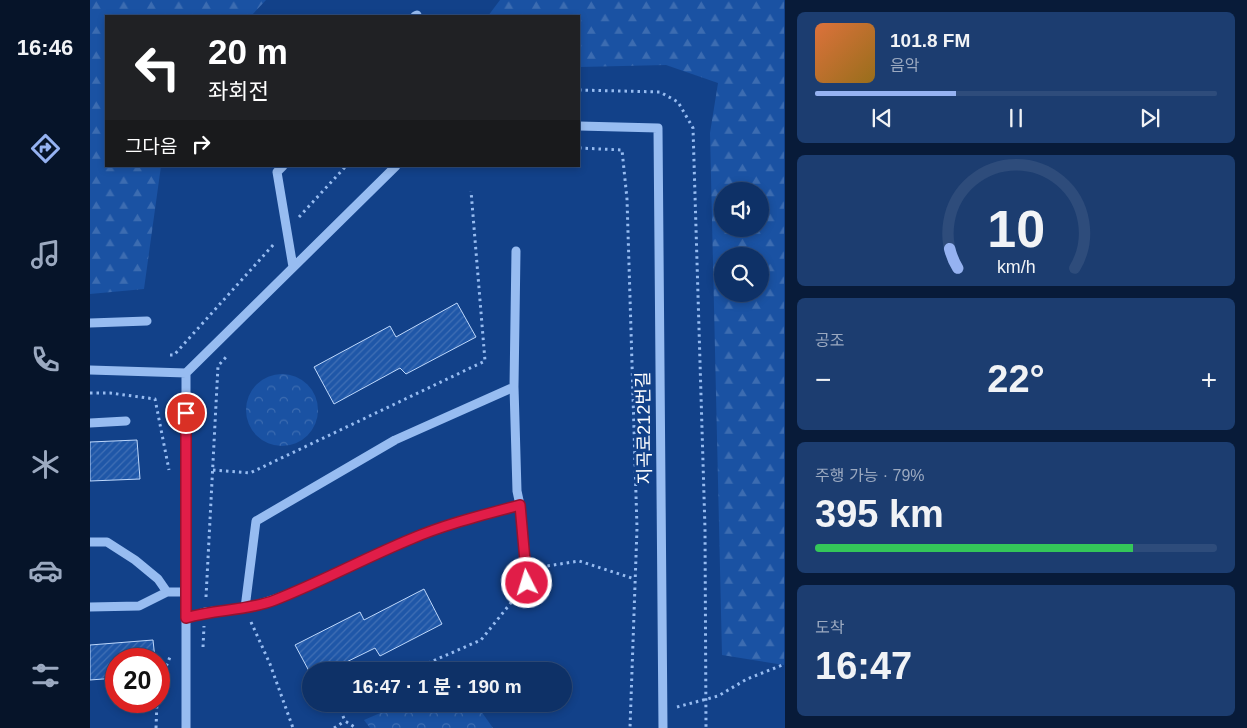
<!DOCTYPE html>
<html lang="ko">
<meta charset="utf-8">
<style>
:root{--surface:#0e3167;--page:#1c3d70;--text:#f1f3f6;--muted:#9ba9c0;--line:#2e4c7b;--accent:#95b2f1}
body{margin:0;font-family:Arial,"Noto Sans KR",sans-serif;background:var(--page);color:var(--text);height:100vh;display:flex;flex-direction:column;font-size:19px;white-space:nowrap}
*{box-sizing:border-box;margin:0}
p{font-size:16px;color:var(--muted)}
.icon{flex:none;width:28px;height:28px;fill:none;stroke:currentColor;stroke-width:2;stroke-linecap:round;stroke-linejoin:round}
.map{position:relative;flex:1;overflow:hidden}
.details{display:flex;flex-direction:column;gap:12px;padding:12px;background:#081b39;width:462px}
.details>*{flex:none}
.top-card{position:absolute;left:15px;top:15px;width:475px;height:152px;border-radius:0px;box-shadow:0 2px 8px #0003,0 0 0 1px var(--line);background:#202124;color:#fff;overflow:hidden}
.controls{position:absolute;left:624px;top:182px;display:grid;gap:10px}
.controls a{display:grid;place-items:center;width:55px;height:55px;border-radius:50%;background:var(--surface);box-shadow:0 2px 8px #0003,0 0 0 1px var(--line);font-size:25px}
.speed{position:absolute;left:15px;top:648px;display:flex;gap:10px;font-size:25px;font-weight:700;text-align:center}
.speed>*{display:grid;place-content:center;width:65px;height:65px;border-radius:50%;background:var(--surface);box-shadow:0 2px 8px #0003,0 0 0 1px var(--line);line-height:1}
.speed .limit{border:8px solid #d22;background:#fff;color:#111}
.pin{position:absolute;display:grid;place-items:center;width:42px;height:42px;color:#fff;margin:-21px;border:2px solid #fff;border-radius:50%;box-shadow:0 1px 5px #0007}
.me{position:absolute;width:55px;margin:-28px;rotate:355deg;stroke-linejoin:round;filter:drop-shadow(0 0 4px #0008)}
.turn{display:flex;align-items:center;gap:18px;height:105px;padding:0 20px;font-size:22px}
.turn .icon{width:65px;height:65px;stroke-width:2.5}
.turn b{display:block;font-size:35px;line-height:42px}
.then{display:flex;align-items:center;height:48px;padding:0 20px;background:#0003;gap:10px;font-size:19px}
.big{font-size:38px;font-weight:700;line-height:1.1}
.details .card{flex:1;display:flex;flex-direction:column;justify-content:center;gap:8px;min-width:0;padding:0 18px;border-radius:8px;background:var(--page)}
.details .dial{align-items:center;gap:0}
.dial svg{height:130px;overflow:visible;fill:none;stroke:var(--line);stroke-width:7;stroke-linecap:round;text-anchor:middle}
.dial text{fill:var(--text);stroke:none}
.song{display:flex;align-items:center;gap:15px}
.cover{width:60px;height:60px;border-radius:8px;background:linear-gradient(135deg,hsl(20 70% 55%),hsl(40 70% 35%))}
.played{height:5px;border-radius:2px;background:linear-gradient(90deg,var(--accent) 35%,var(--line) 35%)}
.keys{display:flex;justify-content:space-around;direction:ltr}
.heat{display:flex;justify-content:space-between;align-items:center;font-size:28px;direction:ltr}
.charge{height:8px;border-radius:4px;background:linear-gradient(90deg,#34c759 79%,var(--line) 0)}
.trip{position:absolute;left:212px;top:662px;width:270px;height:50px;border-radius:25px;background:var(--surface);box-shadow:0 2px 8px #0003,0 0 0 1px var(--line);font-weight:700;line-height:50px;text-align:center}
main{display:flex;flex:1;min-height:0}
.tab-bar{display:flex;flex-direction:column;width:90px;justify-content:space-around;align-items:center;background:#061429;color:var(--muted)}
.tab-bar .icon{width:35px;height:35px}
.tab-bar .selected{color:var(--accent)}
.tab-bar b{font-size:22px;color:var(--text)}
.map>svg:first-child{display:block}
</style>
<main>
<nav class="tab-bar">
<b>16:46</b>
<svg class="icon selected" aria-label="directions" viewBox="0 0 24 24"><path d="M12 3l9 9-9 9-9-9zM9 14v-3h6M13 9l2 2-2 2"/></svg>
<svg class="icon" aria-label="music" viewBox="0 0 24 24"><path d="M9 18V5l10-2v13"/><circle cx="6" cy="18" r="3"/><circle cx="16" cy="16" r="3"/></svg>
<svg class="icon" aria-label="phone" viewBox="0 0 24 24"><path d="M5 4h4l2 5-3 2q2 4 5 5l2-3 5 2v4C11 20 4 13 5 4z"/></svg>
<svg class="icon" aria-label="climate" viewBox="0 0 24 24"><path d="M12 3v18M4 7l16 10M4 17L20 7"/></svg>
<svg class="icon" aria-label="car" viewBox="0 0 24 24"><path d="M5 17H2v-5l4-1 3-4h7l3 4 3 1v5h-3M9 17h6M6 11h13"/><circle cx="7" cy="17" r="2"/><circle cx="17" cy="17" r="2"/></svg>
<svg class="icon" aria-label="filters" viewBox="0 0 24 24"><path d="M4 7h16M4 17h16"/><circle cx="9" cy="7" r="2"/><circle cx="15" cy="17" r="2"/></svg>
</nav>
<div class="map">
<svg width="695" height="728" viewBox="0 0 695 728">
<defs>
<pattern id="forest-firs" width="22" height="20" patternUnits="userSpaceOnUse" patternTransform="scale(1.25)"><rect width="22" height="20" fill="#1a52a3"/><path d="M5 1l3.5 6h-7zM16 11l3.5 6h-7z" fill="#3c6cb1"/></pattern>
<pattern id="park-crowns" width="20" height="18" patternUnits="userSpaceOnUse" patternTransform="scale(1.25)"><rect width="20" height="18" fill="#1a52a3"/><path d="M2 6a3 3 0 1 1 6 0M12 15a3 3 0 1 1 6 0" fill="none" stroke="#3c6cb1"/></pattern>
<pattern id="building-hatch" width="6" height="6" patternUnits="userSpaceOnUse" patternTransform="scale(1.25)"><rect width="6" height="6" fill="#1f57a8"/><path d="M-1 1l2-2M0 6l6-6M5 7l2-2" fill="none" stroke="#4170b5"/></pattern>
</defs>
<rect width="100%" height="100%" fill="#124189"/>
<path fill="url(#forest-firs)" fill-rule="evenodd" d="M0 0H176L161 16H16V166H71L54 289 0 294Z
M410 0H694V665L632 655 620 133 628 83 576 65 489 67V16H398ZM632 191H670V229H632ZM632 256H670V294H632Z"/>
<path fill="url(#park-crowns)" d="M156 410a36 36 0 1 1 72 0a36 36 0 1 1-72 0Z
M311 704H386L403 728H280L274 720Z"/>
<path fill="url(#building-hatch)" stroke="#bed8fc" d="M367 303 386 337 316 374 310 368 244 404 224 367 300 326 306 337Z
M47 440 50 479 0 481V442Z
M334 589 352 624 290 656 285 648 238 671H219L205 645 270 612 274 620Z
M63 640 65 659H26V678L0 680V645Z"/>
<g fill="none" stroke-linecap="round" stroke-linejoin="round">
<path stroke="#97bcf1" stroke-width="3" stroke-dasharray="2.5 4" stroke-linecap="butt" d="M489 90 570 92 588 102 603 128 615 529 616 728
M489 148 532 150 537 199 547 528 540 728
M209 217 256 166
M80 355H84L184 244
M0 393H20L65 399 79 470
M123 470 160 473 395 361 381 191
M451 567 489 561 545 579
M116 597 128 366 136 357
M161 622 180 664 203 728
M113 647 114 626
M320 671 391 640 428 594
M69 684 80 657
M248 704 255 721 266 728
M587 707 628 696 657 679 695 664
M66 728 67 701
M244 728 255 721"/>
<path stroke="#97bcf1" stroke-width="9" d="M325 16 327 15
M489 126 568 128 573 728
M193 166 187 172 203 267
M0 323 57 321
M0 370 96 373 306 166
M0 423 36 421
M430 505 437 583
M0 542H17L45 560 68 579 77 592
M0 607 49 606 77 592H96
M155 608C213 593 266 562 321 539 356 524 393 515 430 505L427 491 424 387
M96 618 115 612 155 608 166 521 305 440 424 387 426 251
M96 728V373"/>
</g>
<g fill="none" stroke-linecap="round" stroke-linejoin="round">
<defs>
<path id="route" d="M96 413V618C126 609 157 611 185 600 231 582 275 558 321 539 356 524 393 515 430 505L437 583"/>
</defs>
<use href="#route" stroke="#92132f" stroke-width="12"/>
<use href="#route" stroke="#e11d48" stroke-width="9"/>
</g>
<g text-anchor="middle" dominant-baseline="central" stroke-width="5" stroke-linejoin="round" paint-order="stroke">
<g font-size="18" fill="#fff" stroke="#124189">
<text transform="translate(554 428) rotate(-91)">지곡로212번길</text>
</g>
</g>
</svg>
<div class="controls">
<a><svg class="icon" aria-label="sound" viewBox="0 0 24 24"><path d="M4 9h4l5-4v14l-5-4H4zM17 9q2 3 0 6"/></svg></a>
<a><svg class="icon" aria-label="search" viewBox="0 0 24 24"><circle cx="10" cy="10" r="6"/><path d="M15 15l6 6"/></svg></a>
</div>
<div class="speed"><div class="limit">20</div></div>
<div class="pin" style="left:96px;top:413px;background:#d93025"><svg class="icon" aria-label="arrive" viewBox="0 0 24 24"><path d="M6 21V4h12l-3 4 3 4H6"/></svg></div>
<svg class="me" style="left:437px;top:583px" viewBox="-20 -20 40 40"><circle r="17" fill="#e11d48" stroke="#fff" stroke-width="3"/><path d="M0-11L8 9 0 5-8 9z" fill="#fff"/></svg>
<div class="trip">16:47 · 1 분 · 190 m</div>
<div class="top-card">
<div class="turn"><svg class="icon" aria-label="left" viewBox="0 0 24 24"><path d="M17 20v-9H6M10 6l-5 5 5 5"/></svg><div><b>20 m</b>좌회전</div></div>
<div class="then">그다음<svg class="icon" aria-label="right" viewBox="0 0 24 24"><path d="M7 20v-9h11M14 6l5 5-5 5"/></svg></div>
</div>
</div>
<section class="details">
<div class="card">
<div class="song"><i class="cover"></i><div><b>101.8 FM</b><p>음악</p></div></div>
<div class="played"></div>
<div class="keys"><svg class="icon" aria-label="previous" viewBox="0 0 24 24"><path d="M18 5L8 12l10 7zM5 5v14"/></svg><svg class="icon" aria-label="pause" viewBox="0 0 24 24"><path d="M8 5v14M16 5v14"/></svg><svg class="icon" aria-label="next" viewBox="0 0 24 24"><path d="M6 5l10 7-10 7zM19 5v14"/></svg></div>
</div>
<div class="card dial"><svg viewBox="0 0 100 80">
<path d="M14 69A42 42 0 1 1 86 69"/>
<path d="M14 69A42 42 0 0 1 9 57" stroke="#95b2f1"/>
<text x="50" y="56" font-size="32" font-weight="700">10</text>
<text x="50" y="72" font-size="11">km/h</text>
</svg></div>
<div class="card"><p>공조</p>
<div class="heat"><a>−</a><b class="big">22°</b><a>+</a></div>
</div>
<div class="card"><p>주행 가능 · 79%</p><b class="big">395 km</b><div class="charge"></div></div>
<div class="card"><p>도착</p><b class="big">16:47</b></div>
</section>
</main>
